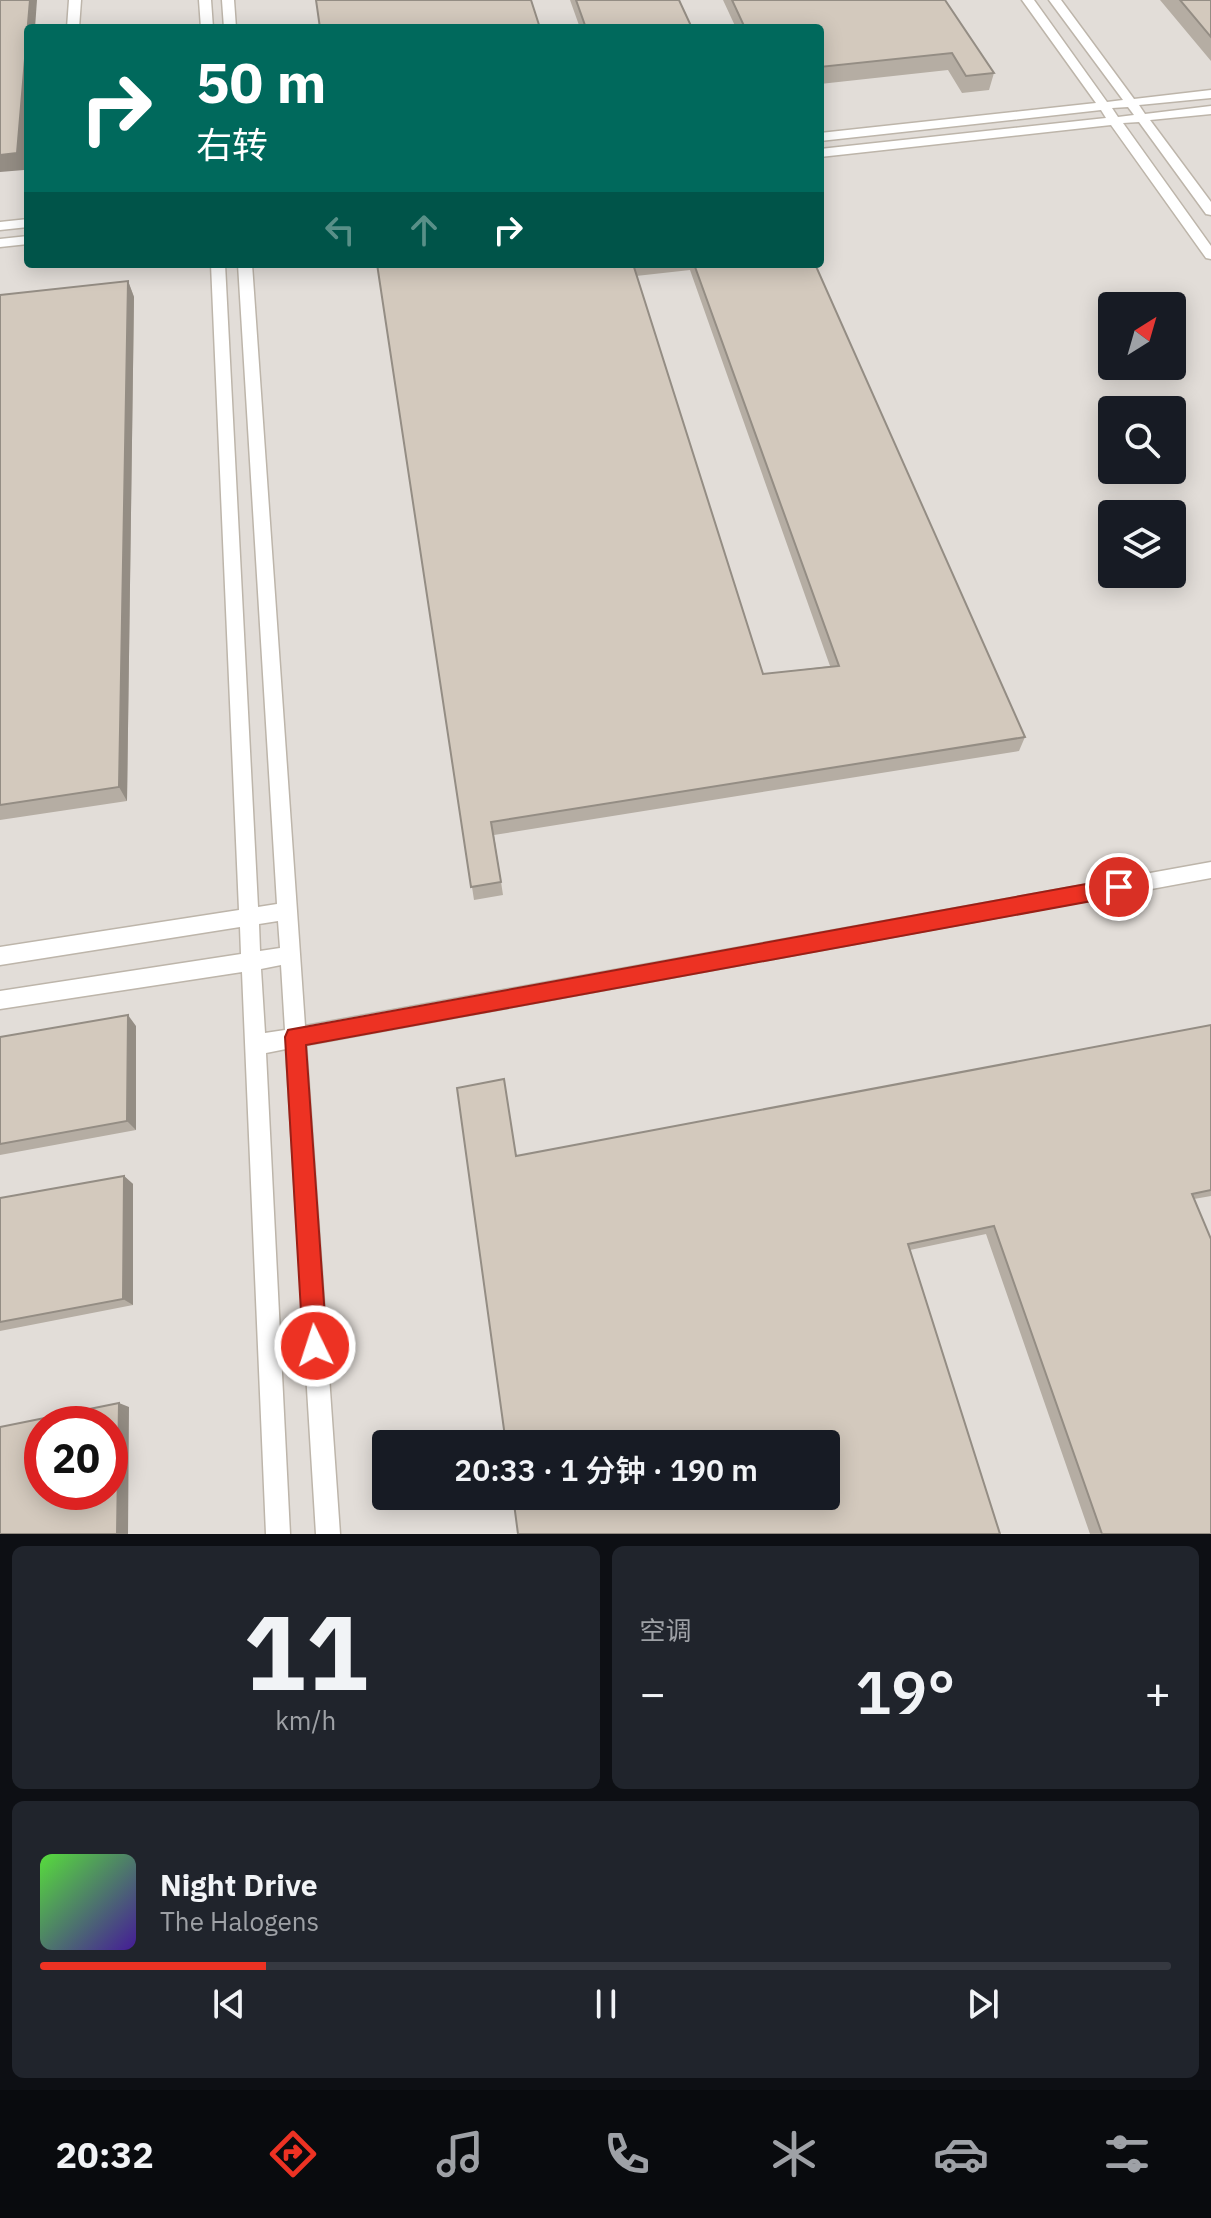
<!DOCTYPE html>
<html lang="zh">
<meta charset="utf-8">
<style>
:root{--surface:#171b24;--page:#20242c;--text:#f1f3f6;--muted:#9ea1a6;--line:#363941;--accent:#ed3223}
body{margin:0;font-family:"IBM Plex Sans","Noto Sans SC",sans-serif;background:var(--page);color:var(--text);height:100vh;display:flex;flex-direction:column;font-size:30px;white-space:nowrap}
*{box-sizing:border-box;margin:0}
p{font-size:26px;color:var(--muted)}
.icon{flex:none;width:44px;height:44px;fill:none;stroke:currentColor;stroke-width:2;stroke-linecap:round;stroke-linejoin:round}
.map{position:relative;height:1534px;overflow:hidden}
.drawer{display:flex;flex-direction:column;gap:12px;padding:12px;background:#0d0f14;flex:1}
.drawer>*{flex:none}
.hud{position:absolute;left:24px;top:24px;width:800px;height:244px;border-radius:8px;box-shadow:0 4px 20px #0003;background:#00695c;color:#fff;overflow:hidden}
.needle{width:52px;rotate:37deg}
.fabs{position:absolute;left:1098px;top:292px;display:grid;gap:16px}
.fabs a{display:grid;place-items:center;width:88px;height:88px;border-radius:8px;background:var(--surface);box-shadow:0 4px 20px #0003;font-size:40px}
.speed{position:absolute;left:24px;top:1406px;display:flex;gap:16px;font-size:40px;font-weight:700;text-align:center}
.speed>*{display:grid;place-content:center;width:104px;height:104px;border-radius:50%;background:var(--surface);box-shadow:0 4px 20px #0003;line-height:1}
.speed .limit{border:12px solid #d22;background:#fff;color:#111}
.pin{position:absolute;display:grid;place-items:center;width:68px;height:68px;color:#fff;margin:-34px;border:4px solid #fff;border-radius:50%;box-shadow:0 2px 8px #0007}
.me{position:absolute;width:88px;margin:-44px;rotate:356deg;stroke-linejoin:round;filter:drop-shadow(0 0 6px #0008)}
.turn{display:flex;align-items:center;gap:28px;height:168px;padding:0 40px;font-size:36px}
.turn .icon{width:104px;height:104px;stroke-width:2.5}
.turn b{display:block;font-size:56px;line-height:68px}
.lanes{display:flex;align-items:center;height:76px;padding:0 40px;background:#0003;justify-content:center;gap:40px;direction:ltr}
.lanes .off{opacity:.35}
.big{font-size:60px;font-weight:600;line-height:1.1}
.drawer .tile{flex:1;display:flex;flex-direction:column;justify-content:center;gap:12px;min-width:0;padding:0 28px;border-radius:12px;background:var(--page)}
.drawer .dial{align-items:center;gap:0}
.dial b{font-size:104px;line-height:1}
.song{display:flex;align-items:center;gap:24px}
.cover{width:96px;height:96px;border-radius:12px;background:linear-gradient(135deg,hsl(110 70% 55%),hsl(260 70% 35%))}
.played{height:8px;border-radius:4px;background:linear-gradient(90deg,var(--accent) 20%,var(--line) 20%)}
.keys{display:flex;justify-content:space-around;direction:ltr}
.heat{display:flex;justify-content:space-between;align-items:center;font-size:44px;direction:ltr}
.drawer .tiles{flex:1;display:grid;gap:12px;grid-template-columns:1fr 1fr}
.tile:last-child{grid-column:span 2}
.trip{position:absolute;left:372px;top:1430px;width:468px;height:80px;border-radius:8px;background:var(--surface);box-shadow:0 4px 20px #0003;font-weight:600;line-height:80px;text-align:center}
.tab-bar{display:flex;height:128px;justify-content:space-around;align-items:center;background:#090b0e;color:var(--muted)}
.tab-bar .icon{width:56px;height:56px}
.tab-bar .on{color:var(--accent)}
.tab-bar b{font-size:36px;color:var(--text)}
.map>svg:first-child{display:block}
</style>
<div class="map">
<svg width="1211" height="1534" viewBox="0 0 1211 1534">
<rect width="100%" height="100%" fill="#f2eee7"/>
<path fill="#e2ddd8" fill-rule="evenodd" d="M0 0H1211V1534H0ZM28 28H820V264H28ZM1112 306H1172V366H1112ZM1112 410H1172V470H1112ZM1112 514H1172V574H1112ZM42 1424H110V1492H42ZM386 1444H826V1496H386Z"/>
<g fill="none" stroke-linecap="round" stroke-linejoin="round">
<defs>
<path id="lane" d="M69 0H81L79 28H67Z
M199 0H211L213 28H201Z
M222 0H234L236 28H224Z
M1022 0H1034L1107 102 1123 100 1049 0H1061L1134 99 1211 90V98L1139 105 1145 114 1211 106V114L1150 120 1211 202V215L1206 214 1139 122 1123 123 1211 246V259L1206 258 1111 125 820 157V149L1106 118 1101 110 820 141V133L1096 103ZM1128 107 1134 115 1118 117 1112 108Z
M28 219V227L0 230V222Z
M28 236V244L0 247V239Z
M211 264H225L258 907 277 904 238 264H252L305 1026 1211 862V878L306 1045 340 1534H316L286 1049 266 1053 290 1534H266L242 972 0 1009V991L241 954 240 927 0 965V947L239 910ZM278 921 280 948 260 951 259 924ZM281 965 285 1030 265 1033 261 969Z"/>
</defs>
<use href="#lane" stroke="#bdb5aa" stroke-width="3"/>
<use href="#lane" fill="#fff" fill-rule="evenodd"/>
</g>
<path fill="#b5ada3" fill-rule="evenodd" d="M570 0H679L692 28H580Z
M723 0H945L994 73 989 90 962 93 948 70 820 84V28H736Z
M1160 0H1211V61Z
M377 264H815L1025 737 1019 751 494 835 503 895 474 900ZM690 270 830 666 763 674 636 276Z
M128 281 134 297 127 801 0 820V295Z
M1211 1025V1196L1194 1199 1211 1534H1090L986 1234 910 1250 506 1444 517 1156Z
M136 1026V1130L0 1155V1037Z
M124 1176 133 1184V1305L0 1331V1198Z"/>
<path fill="#948d84" d="M30 0H37L35 28H28V118L24 170 0 172V155Z
M128 281 134 297 127 801 119 787Z
M128 1015 136 1026V1130L127 1121Z
M124 1176 133 1184V1305L123 1299Z
M119 1403 129 1407 128 1534H117Z"/>
<path fill="#d3c9bd" stroke="#948d84" stroke-width="2" fill-rule="evenodd" d="M0 0H30L17 153 0 155Z
M316 0H531L540 28H320Z
M576 0H679L692 28H586Z
M732 0H945L994 73 966 76 952 53 820 67V28H742H745Z
M1180 0H1211V37Z
M377 264H633L763 674 839 666 694 264H815L1025 737 491 822 501 882 471 887Z
M128 281 119 787 0 805V295Z
M128 1015 127 1121 0 1144V1037Z
M1211 1025V1190L1192 1194 1211 1239V1534H1102L994 1226 908 1244 1000 1534H518L513 1496H826V1444H506L457 1088 504 1079 516 1156Z
M124 1176 123 1299 0 1322V1198Z
M119 1403 117 1534H0V1427ZM42 1424H110V1492H42Z"/>
<path fill="#ed3223" stroke="#9a2017" stroke-width="2" d="M1119 878 1126 881 1129 887 1126 893 1119 896 306 1045 327 1346 324 1354 315 1358 307 1354 303 1346 285 1037 288 1030Z"/>
</svg>
<div class="fabs">
<a><svg class="needle" viewBox="-14 -14 28 28"><path d="M0-13l5 13h-10z" fill="#e53935"/><path d="M0 13l5-13h-10z" fill="#9ea1a6"/></svg></a>
<a><svg class="icon" aria-label="search" viewBox="0 0 24 24"><circle cx="10" cy="10" r="6"/><path d="M15 15l6 6"/></svg></a>
<a><svg class="icon" aria-label="layers" viewBox="0 0 24 24"><path d="M12 4l9 5-9 5-9-5zM3 14l9 5 9-5"/></svg></a>
</div>
<div class="speed"><div class="limit">20</div></div>
<div class="pin" style="left:1119px;top:887px;background:#d93025"><svg class="icon" aria-label="arrive" viewBox="0 0 24 24"><path d="M6 21V4h12l-3 4 3 4H6"/></svg></div>
<svg class="me" style="left:315px;top:1346px" viewBox="-20 -20 40 40"><circle r="17" fill="#ed3223" stroke="#fff" stroke-width="3"/><path d="M0-11L8 9 0 5-8 9z" fill="#fff"/></svg>
<div class="trip">20:33 · 1 分钟 · 190 m</div>
<div class="hud">
<div class="turn"><svg class="icon" aria-label="right" viewBox="0 0 24 24"><path d="M7 20v-9h11M14 6l5 5-5 5"/></svg><div><b>50 m</b>右转</div></div>
<div class="lanes"><svg class="icon off" aria-label="left" viewBox="0 0 24 24"><path d="M17 20v-9H6M10 6l-5 5 5 5"/></svg><svg class="icon off" aria-label="ahead" viewBox="0 0 24 24"><path d="M12 20V5M6 11l6-6 6 6"/></svg><svg class="icon" aria-label="right" viewBox="0 0 24 24"><path d="M7 20v-9h11M14 6l5 5-5 5"/></svg></div>
</div>
</div>
<section class="drawer">
<div class="tiles">
<div class="tile dial"><b>11</b><p>km/h</p></div>
<div class="tile"><p>空调</p>
<div class="heat"><a>−</a><b class="big">19°</b><a>+</a></div>
</div>
<div class="tile">
<div class="song"><i class="cover"></i><div><b>Night Drive</b><p>The Halogens</p></div></div>
<div class="played"></div>
<div class="keys"><svg class="icon" aria-label="previous" viewBox="0 0 24 24"><path d="M18 5L8 12l10 7zM5 5v14"/></svg><svg class="icon" aria-label="pause" viewBox="0 0 24 24"><path d="M8 5v14M16 5v14"/></svg><svg class="icon" aria-label="next" viewBox="0 0 24 24"><path d="M6 5l10 7-10 7zM19 5v14"/></svg></div>
</div>
</div>
</section>
<nav class="tab-bar">
<b>20:32</b>
<svg class="icon on" aria-label="directions" viewBox="0 0 24 24"><path d="M12 3l9 9-9 9-9-9zM9 14v-3h6M13 9l2 2-2 2"/></svg>
<svg class="icon" aria-label="music" viewBox="0 0 24 24"><path d="M9 18V5l10-2v13"/><circle cx="6" cy="18" r="3"/><circle cx="16" cy="16" r="3"/></svg>
<svg class="icon" aria-label="phone" viewBox="0 0 24 24"><path d="M5 4h4l2 5-3 2q2 4 5 5l2-3 5 2v4C11 20 4 13 5 4z"/></svg>
<svg class="icon" aria-label="climate" viewBox="0 0 24 24"><path d="M12 3v18M4 7l16 10M4 17L20 7"/></svg>
<svg class="icon" aria-label="car" viewBox="0 0 24 24"><path d="M5 17H2v-5l4-1 3-4h7l3 4 3 1v5h-3M9 17h6M6 11h13"/><circle cx="7" cy="17" r="2"/><circle cx="17" cy="17" r="2"/></svg>
<svg class="icon" aria-label="filters" viewBox="0 0 24 24"><path d="M4 7h16M4 17h16"/><circle cx="9" cy="7" r="2"/><circle cx="15" cy="17" r="2"/></svg>
</nav>
